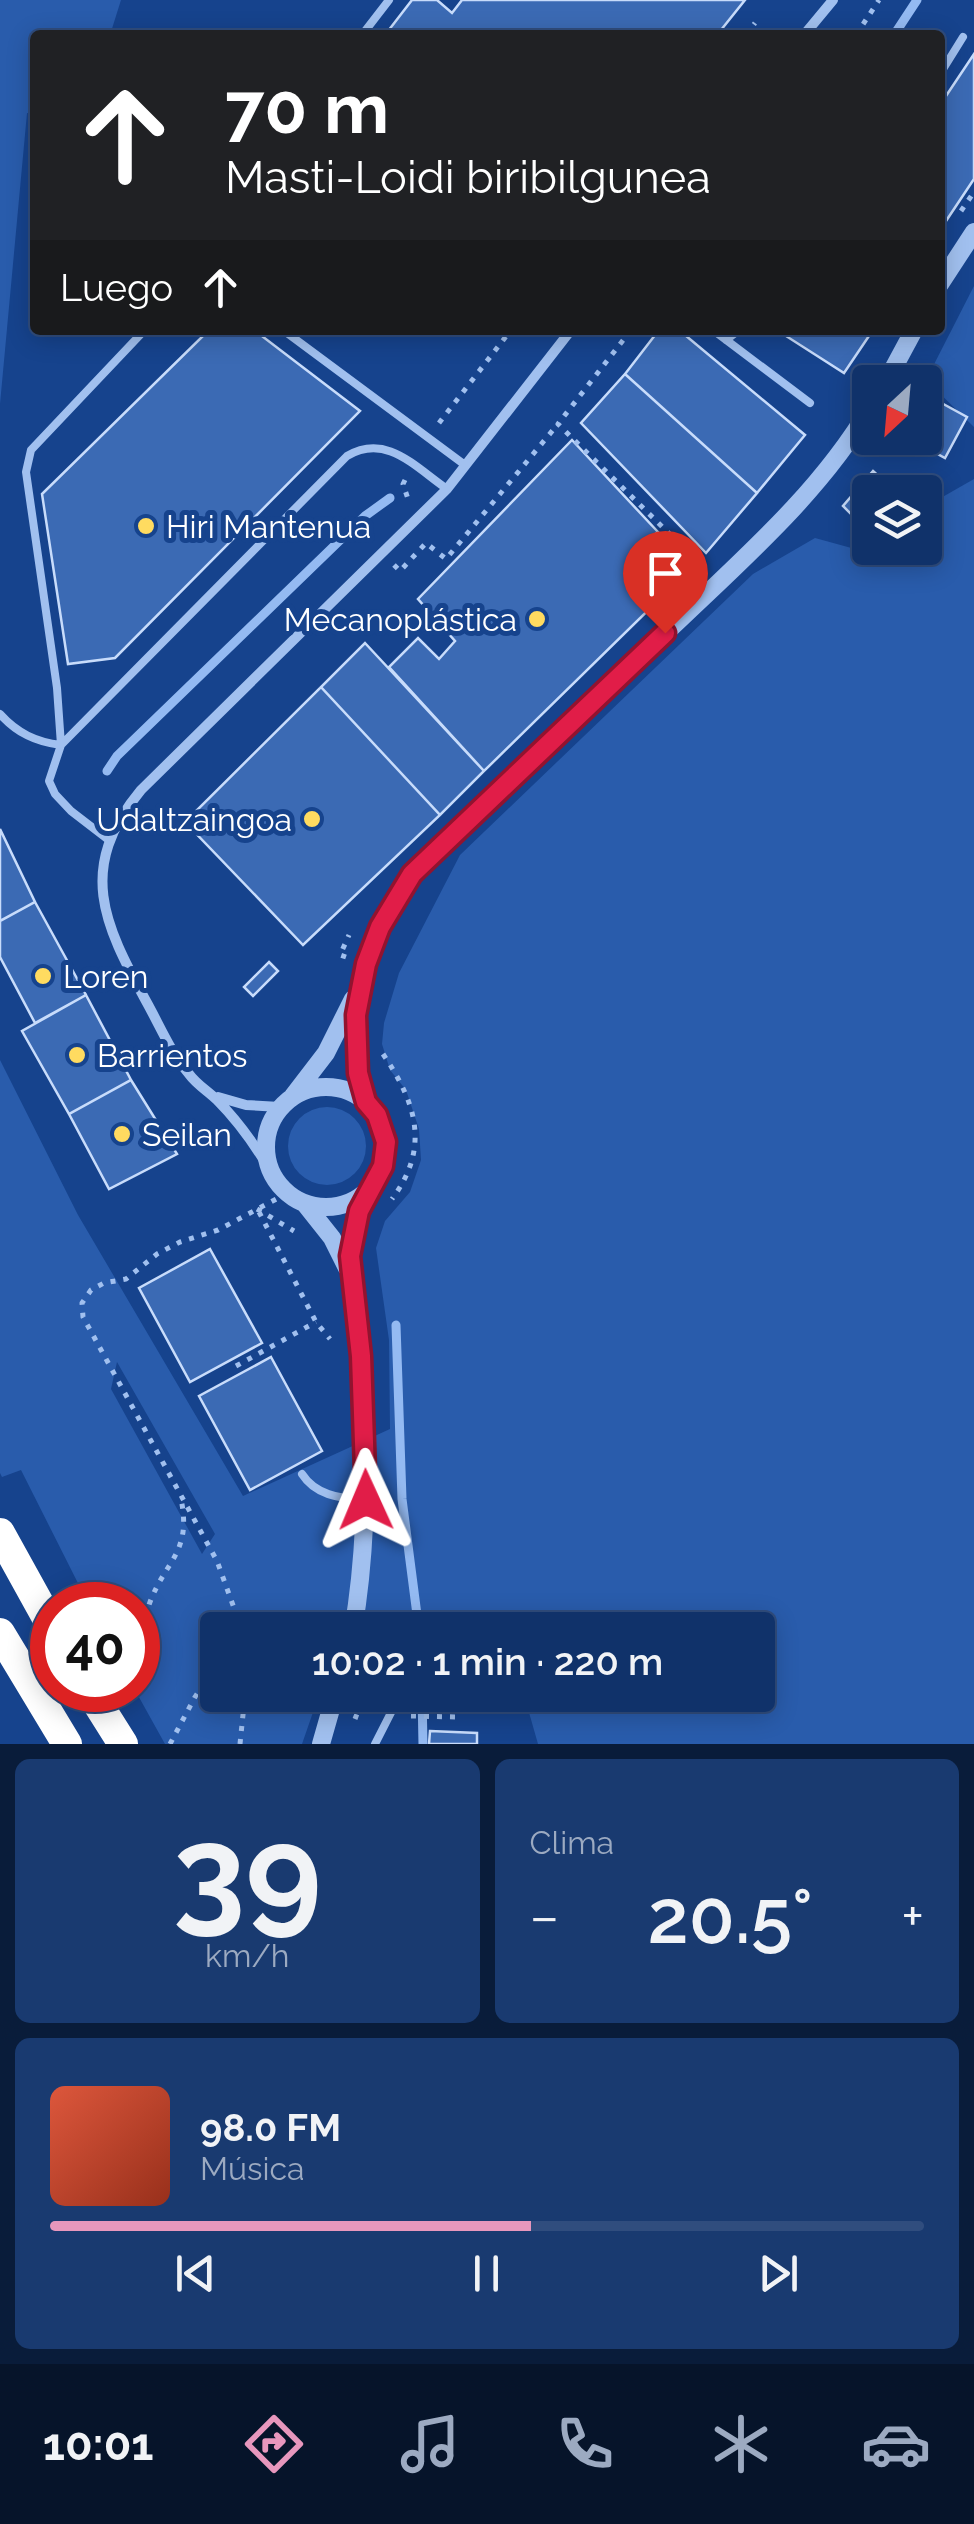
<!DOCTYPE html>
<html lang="es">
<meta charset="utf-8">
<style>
:root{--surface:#10326a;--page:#193a70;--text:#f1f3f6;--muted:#9caac1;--line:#304d7e;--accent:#e797bd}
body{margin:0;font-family:Raleway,sans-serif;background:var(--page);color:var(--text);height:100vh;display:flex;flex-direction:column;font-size:38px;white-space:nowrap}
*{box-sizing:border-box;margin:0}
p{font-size:32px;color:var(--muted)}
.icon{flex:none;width:55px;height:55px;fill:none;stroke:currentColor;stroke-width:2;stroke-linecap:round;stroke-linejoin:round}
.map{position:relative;height:1744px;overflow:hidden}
.details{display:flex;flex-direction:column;gap:15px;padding:15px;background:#091c3a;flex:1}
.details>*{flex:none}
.hud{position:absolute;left:30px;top:30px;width:915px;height:305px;border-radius:10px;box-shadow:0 5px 25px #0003,0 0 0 2px var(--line);background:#202124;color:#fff;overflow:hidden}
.needle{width:65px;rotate:206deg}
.fabs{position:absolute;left:852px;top:365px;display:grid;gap:20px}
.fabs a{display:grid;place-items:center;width:90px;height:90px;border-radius:10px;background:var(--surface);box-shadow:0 5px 25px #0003,0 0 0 2px var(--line);font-size:50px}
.speed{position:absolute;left:30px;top:1582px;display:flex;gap:20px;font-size:50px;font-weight:700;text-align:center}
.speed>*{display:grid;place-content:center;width:130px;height:130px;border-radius:50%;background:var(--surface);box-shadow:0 5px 25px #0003,0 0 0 2px var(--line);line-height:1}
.speed .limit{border:15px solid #d22;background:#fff;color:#111}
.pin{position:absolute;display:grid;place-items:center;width:85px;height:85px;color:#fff;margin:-102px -42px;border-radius:50% 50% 50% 0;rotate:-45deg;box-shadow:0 0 10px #0007}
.pin .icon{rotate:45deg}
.me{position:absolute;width:110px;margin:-55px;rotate:359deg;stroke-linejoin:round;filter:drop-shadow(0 0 8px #0008)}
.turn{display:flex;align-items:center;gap:35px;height:210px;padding:0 30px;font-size:45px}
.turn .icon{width:130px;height:130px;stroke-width:2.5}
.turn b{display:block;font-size:70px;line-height:85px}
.then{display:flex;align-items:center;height:95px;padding:0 30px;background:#0003;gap:20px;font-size:38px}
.big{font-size:75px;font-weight:600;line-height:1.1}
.details .card{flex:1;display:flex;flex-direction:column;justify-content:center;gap:15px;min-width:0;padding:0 35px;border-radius:15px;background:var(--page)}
.details .dial{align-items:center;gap:0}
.dial b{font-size:130px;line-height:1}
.song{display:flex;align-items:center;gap:30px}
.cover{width:120px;height:120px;border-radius:15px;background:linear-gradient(135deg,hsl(10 70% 55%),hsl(10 70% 35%))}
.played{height:10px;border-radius:5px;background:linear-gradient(90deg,var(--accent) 55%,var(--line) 55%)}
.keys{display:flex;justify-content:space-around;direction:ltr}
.heat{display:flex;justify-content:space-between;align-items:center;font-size:55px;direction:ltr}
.details .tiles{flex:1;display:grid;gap:15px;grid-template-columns:1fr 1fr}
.card:last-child{grid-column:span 2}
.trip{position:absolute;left:200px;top:1612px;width:575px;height:100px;border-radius:10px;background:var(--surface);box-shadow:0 5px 25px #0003,0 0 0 2px var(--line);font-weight:600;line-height:100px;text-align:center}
.tabs{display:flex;height:160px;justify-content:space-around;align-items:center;background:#06142a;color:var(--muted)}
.tabs .icon{width:70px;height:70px}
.tabs .active{color:var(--accent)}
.tabs b{font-size:45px;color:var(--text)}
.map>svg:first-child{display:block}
</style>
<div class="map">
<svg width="974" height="1744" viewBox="0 0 974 1744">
<rect width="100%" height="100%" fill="#16438d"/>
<path fill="#295cac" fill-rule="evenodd" d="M0 0H121L110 35H35V114L27 113 0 404Z
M974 286V427L926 380Z
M974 479V1744H538L524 1695H758V1630H218V1695H319L302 1744H165L135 1690H138V1605H89L21 1470 2 1477 0 1473V1060L78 1215 243 1496 390 1429 389 1340 376 1248 385 1221 410 1192 421 1160 419 1129 406 1090 390 1070 382 1044 384 1023 399 973 460 855 753 574 815 538 866 552 871 548H925V507ZM117 1362 215 1534 202 1554 111 1389Z
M288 1146a39 39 0 1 1 78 0a39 39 0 1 1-78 0Z"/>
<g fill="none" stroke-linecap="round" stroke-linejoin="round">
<path stroke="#94baf2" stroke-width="9" d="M894 35 917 0
M107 771 117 756 365 516 390 498
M396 1325 402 1499 419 1630
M422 1695 423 1744"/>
</g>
<path fill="#3b6ab4" stroke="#c8dcfb" stroke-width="2.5" d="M412 0H437L452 13 462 0H745L717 35H385Z
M974 54V179L940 230V105Z
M209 330H254L360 411 115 658 68 664 42 494Z
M659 330H679L805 435 757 493 625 374Z
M790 330H873L844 373 786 336Z
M625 374 757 493 706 553 581 423Z
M925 394 967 417 945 458 908 438H925Z
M572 440 658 532 640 546 677 582 484 771 389 667 418 638 439 659 455 641 418 599Z
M873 471 896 492H870V525L866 529 843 506Z
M365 643 484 771 440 815 321 687Z
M321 687 440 815 303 945 185 822Z
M0 829 35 902 0 921Z
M35 902 86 995 35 1023 0 957V921Z
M269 962 278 971 253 996 244 987Z
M86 995 131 1080 69 1114 22 1031Z
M131 1080 177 1154 109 1189 69 1114Z
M210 1249 262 1343 190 1382 139 1288Z
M271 1357 322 1451 250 1490 199 1396Z
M430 1731 477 1733V1744H429Z"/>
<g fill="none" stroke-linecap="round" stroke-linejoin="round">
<path stroke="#a1c0ef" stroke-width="5" stroke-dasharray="5 8" stroke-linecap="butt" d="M746 35 755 23
M856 35 879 0
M961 211 974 192
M631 330 558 424 702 566
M439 423 511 330
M405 480 403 484 408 499 406 501
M394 565 400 571 426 543 446 559 558 424
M346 957 340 955 349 935
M383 1054C417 1104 430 1148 392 1199
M257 1209 294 1231
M259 1212 316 1322 330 1339
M236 1366 316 1322
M242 1630 217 1561 83 1317 82 1303 91 1290 104 1283 126 1279 157 1254 180 1242 218 1230 282 1196
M138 1654 143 1649C144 1633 145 1617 150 1602 166 1560 192 1552 181 1499
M411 1716 457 1717
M355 1719 364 1695
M170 1744 195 1697 218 1662
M240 1744 245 1695"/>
<path stroke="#a1c0ef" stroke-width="8" d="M362 35 389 0
M940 74 963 37
M283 330 465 465
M713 330 810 403
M726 340 739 330
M0 714C17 733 36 742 61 745L57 688 26 472 31 450 140 335
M110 841 71 811 55 794 49 781 61 745 347 456C386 433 414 466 447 489
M302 1474C316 1496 341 1498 366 1501
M355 1620 399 1627 400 1630
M375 1744 400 1695"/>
<path stroke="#a1c0ef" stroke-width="10" d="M804 35 833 0
M218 1097 246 1105 280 1107
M268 1167C253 1142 237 1120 217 1100 208 1091 197 1085 189 1074 171 1053 160 1026 146 1001 104 924 76 868 141 790L447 489 571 330"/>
<path stroke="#a1c0ef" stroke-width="18" d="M940 284 974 232
M886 382 914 330
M266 1147a60 60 0 1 1 120 0a60 60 0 1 1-120 0Z
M293 1096 326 1053 353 999
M366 1101C343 1012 366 923 429 856 511 779 593 701 675 624 745 557 820 492 870 408
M305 1204 332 1238 347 1268
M353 1630C365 1560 367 1487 364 1417 361 1341 336 1263 368 1191
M321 1744 335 1695"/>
<path stroke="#fff" stroke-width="30" d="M0 1533 52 1627
M89 1690 123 1744"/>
<path stroke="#fff" stroke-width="30" d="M0 1633 67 1744"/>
</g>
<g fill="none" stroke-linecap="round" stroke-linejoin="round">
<defs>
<path id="route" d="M366 1500 361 1356 350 1256 359 1211 383 1166 386 1142 377 1115 366 1102 358 1073 356 1015 366 964 380 927 412 874 665 633"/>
</defs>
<use href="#route" stroke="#92132f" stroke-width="25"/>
<use href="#route" stroke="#e11d48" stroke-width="18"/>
</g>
<g fill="#ffdb60" stroke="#16438d" stroke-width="4">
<circle cx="146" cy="526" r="10"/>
<circle cx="537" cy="619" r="10"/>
<circle cx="312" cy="819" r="10"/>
<circle cx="43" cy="976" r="10"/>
<circle cx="77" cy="1055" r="10"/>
<circle cx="122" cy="1134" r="10"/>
</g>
<g text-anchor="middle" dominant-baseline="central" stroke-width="10" stroke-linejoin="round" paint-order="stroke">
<g font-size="32" fill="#fff" stroke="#16438d" text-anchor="start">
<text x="166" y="526">Hiri Mantenua</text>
<text x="517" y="619" text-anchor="end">Mecanoplástica</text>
<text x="292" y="819" text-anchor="end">Udaltzaingoa</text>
<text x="63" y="976">Loren</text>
<text x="97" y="1055">Barrientos</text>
<text x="142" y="1134">Seilan</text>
</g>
</g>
</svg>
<div class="fabs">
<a><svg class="needle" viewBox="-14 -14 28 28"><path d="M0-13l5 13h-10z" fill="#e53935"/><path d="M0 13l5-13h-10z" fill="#9caac1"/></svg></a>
<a><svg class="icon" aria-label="layers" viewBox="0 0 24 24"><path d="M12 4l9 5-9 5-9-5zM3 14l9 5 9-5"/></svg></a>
</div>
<div class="speed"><div class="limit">40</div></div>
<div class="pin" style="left:665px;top:633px;background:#d93025"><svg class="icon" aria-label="arrive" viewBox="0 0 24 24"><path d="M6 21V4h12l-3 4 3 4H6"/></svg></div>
<svg class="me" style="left:366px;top:1500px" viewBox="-20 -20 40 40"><path d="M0-17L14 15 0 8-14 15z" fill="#e11d48" stroke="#fff" stroke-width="4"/></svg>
<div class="trip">10:02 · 1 min · 220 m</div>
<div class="hud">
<div class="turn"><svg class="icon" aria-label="ahead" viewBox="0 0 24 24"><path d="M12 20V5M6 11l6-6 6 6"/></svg><div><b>70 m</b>Masti-Loidi biribilgunea</div></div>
<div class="then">Luego<svg class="icon" aria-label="ahead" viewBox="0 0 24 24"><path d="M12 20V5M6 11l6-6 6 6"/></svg></div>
</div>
</div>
<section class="details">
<div class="tiles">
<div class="card dial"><b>39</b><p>km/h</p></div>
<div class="card"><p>Clima</p>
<div class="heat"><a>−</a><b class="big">20.5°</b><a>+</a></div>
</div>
<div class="card">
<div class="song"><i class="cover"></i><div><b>98.0 FM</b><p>Música</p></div></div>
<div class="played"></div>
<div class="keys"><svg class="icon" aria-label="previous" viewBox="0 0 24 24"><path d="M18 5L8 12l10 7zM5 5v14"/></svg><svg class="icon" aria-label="pause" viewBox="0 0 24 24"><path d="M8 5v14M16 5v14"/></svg><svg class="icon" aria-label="next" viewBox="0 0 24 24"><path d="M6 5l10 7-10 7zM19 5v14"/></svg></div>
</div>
</div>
</section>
<nav class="tabs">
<b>10:01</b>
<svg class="icon active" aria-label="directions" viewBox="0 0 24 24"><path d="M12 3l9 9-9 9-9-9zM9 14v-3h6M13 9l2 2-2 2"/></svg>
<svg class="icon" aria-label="music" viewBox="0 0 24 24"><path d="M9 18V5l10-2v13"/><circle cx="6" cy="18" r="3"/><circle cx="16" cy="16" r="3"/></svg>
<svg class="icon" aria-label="phone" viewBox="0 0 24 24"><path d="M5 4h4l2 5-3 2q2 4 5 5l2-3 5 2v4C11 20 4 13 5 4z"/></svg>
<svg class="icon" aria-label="climate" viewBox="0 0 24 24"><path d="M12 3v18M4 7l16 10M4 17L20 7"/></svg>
<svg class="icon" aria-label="car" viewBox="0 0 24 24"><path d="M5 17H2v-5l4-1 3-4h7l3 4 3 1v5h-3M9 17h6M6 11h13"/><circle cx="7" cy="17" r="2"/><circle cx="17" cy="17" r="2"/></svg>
</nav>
